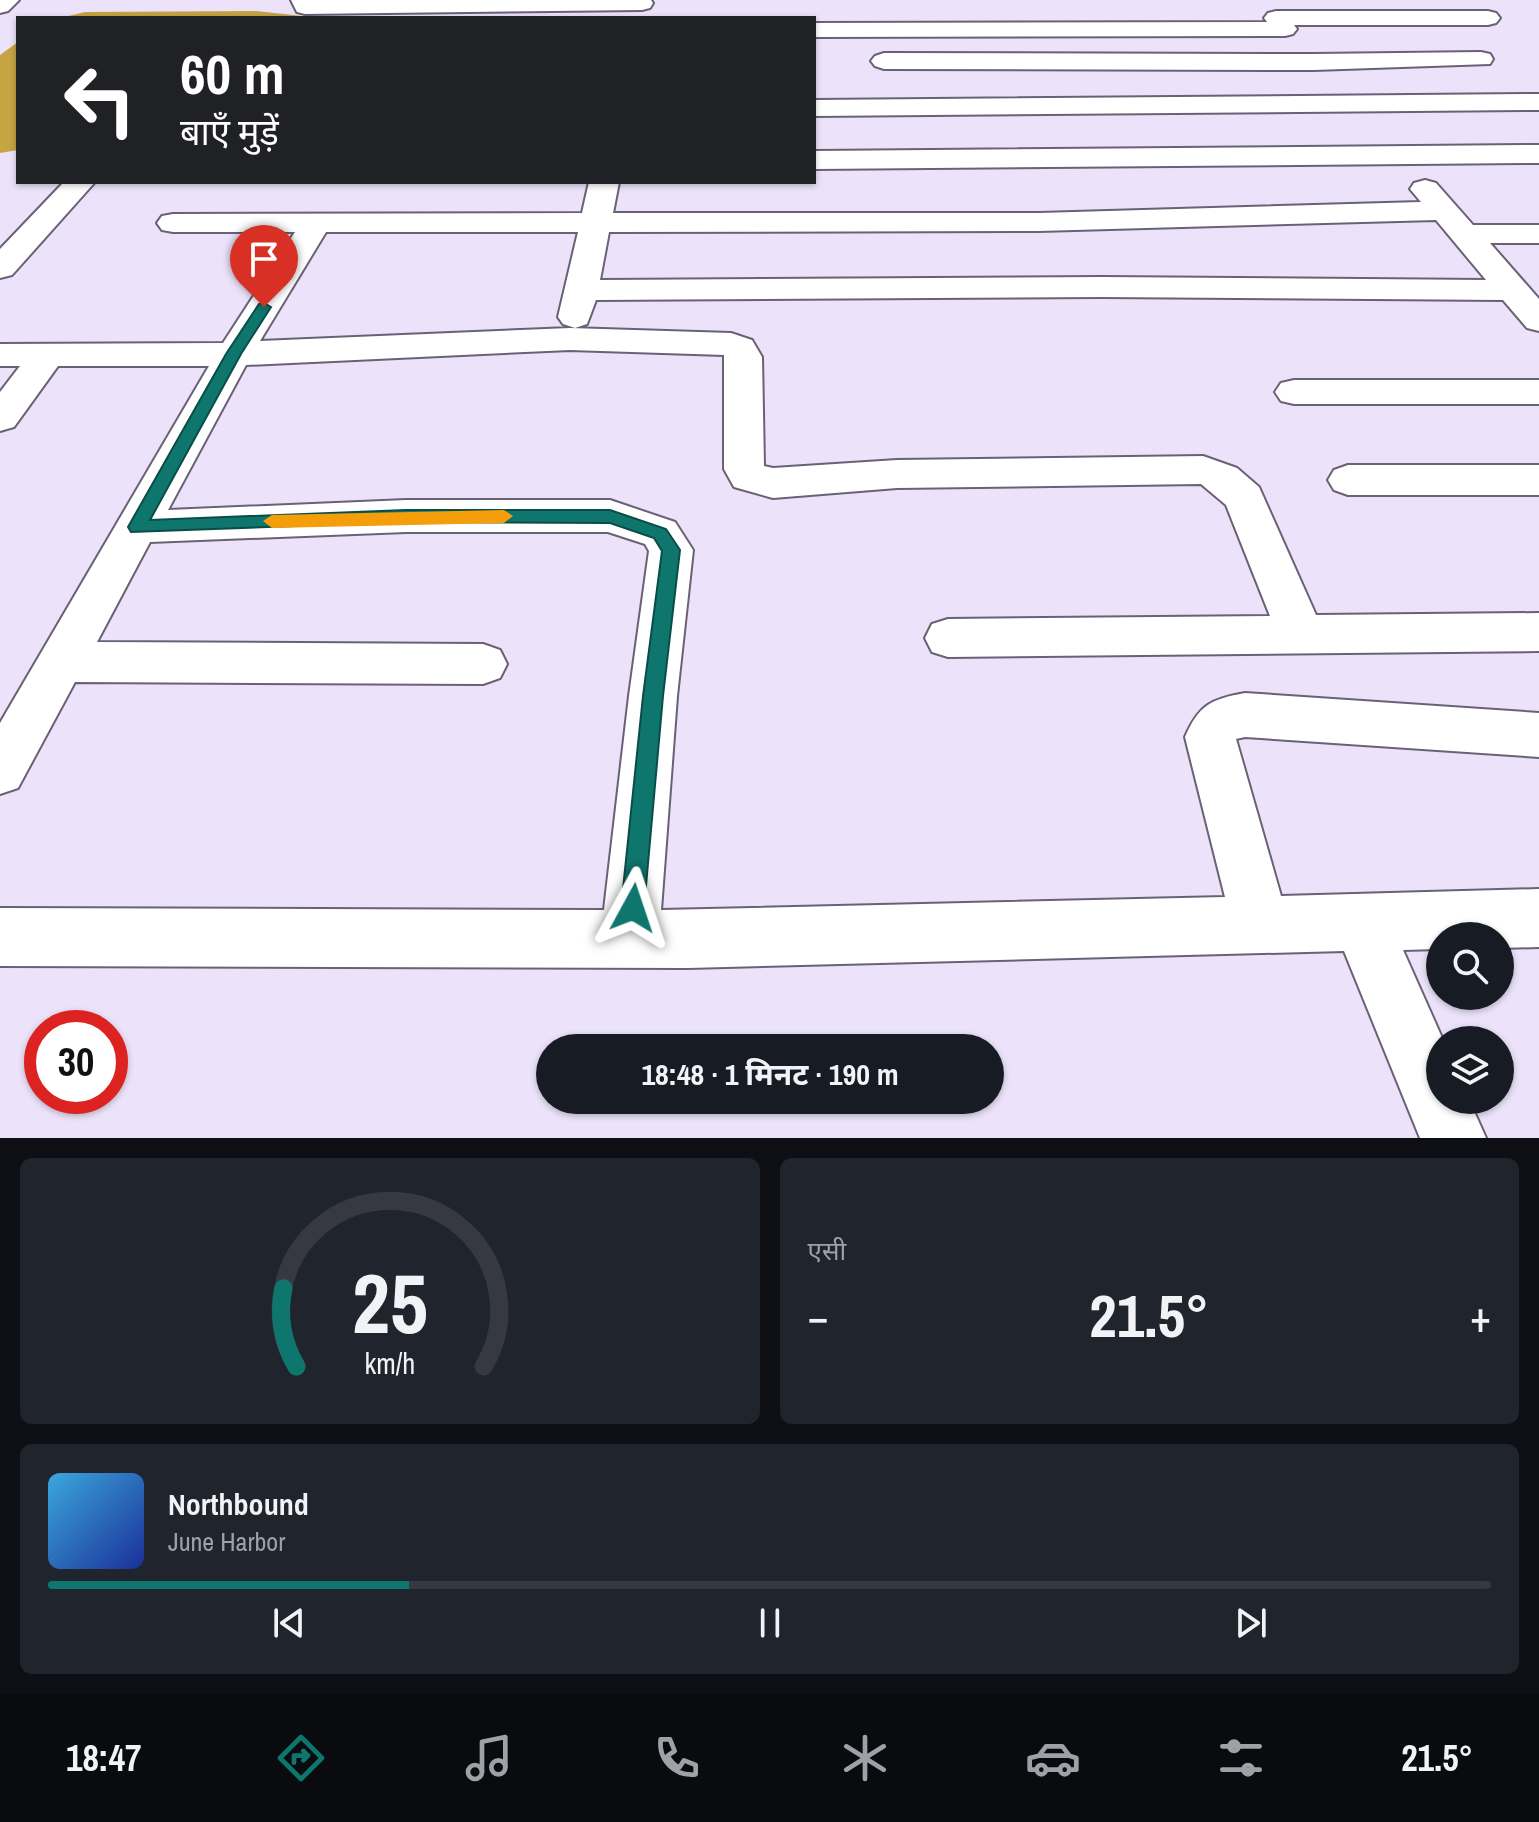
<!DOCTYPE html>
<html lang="hi">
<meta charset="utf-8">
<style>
:root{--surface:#171b24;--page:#20242c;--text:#f1f3f6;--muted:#9ea1a6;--line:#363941;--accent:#0f766e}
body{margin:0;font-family:"Archivo Narrow","Noto Sans Devanagari",sans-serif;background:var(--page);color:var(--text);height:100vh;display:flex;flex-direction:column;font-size:30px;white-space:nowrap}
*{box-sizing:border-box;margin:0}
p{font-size:26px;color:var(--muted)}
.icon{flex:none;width:44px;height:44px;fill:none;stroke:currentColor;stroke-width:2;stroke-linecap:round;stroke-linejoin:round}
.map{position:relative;height:1138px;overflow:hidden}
.sheet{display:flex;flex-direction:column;gap:20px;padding:20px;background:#0d0f14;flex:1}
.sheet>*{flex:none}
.banner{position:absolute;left:16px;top:16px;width:800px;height:168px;border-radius:0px;box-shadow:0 2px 6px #0004;background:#202124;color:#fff;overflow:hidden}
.controls{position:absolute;left:1426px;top:922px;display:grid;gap:16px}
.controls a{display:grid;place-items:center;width:88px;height:88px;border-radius:50%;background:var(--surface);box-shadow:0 2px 6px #0004;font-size:40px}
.speed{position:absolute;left:24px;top:1010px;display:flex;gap:16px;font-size:40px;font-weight:700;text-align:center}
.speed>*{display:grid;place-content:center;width:104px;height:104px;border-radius:50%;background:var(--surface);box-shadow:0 2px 6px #0004;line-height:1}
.speed .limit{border:12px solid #d22;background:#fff;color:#111}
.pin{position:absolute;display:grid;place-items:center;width:68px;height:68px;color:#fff;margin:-82px -34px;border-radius:50% 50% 50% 0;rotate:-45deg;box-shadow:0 0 8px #0007}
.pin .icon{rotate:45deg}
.me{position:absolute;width:88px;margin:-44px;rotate:5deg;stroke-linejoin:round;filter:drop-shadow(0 0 6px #0008)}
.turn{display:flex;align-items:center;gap:28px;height:168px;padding:0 32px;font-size:36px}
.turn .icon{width:104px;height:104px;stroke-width:2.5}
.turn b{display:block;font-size:56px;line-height:68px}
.big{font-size:60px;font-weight:700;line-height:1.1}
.sheet .widget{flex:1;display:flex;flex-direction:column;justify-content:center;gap:12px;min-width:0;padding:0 28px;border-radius:12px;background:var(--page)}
.sheet .dial{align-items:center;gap:0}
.dial svg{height:208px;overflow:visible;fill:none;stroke:var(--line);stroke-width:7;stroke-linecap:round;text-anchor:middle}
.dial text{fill:var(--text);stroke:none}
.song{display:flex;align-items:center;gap:24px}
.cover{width:96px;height:96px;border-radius:12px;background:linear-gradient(135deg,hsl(200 70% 55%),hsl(230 70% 35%))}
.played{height:8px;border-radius:4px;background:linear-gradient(90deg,var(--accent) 25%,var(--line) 25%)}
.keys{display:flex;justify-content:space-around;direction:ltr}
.heat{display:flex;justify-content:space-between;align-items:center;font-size:44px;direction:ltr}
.sheet .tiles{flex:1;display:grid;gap:20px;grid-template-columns:1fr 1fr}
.widget:last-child{grid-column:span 2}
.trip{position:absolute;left:536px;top:1034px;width:468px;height:80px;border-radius:40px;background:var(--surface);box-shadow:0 2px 6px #0004;font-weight:700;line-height:80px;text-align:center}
.dock{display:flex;height:128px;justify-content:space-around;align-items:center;background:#090b0e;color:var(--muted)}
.dock .icon{width:56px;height:56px}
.dock .selected{color:var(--accent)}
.dock b{font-size:36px;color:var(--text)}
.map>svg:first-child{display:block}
</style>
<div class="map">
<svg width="1539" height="1138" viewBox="0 0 1539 1138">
<rect width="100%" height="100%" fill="#ece3fa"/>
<path fill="#c6a444" d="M256 11 320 18H60L85 12Z
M18 42V150L0 153V55Z"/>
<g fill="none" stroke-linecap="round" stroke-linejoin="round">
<defs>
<path id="minor" d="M0 0H19L8 11 0 13Z
M291 0H651L653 3 650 8 642 10 305 14 297 12Z
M1276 11H1488L1496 13 1500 18 1496 23 1488 25H1294L1297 29 1293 34 1285 36 814 37V23L1267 22 1264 18 1268 13Z
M1481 52 1490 54 1493 59 1490 64 1314 70 884 69 875 66 871 61 875 56 884 53 1314 54Z
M1539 94V110L814 116V100Z
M1539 145V163L814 169V151Z
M1425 180 1436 183 1473 225H1539V243H1490L1539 299V331L1527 328 1503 300 1102 297 596 300 587 324 575 328 563 324 558 317 578 232H326L260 341 570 328 731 333 752 340 762 357 764 466 773 468 897 460 1203 456 1237 468 1259 487 1316 615 1539 613V651L948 657 932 652 925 638 932 624 948 619 1270 616 1226 505 1201 484 897 488 773 498 734 487 724 469V355L570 350 246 365 168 510 406 500H610L675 522 693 550 677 696 661 910 1225 897 1185 737C1199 705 1211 699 1245 693L1539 713V757L1245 737 1236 739 1281 896 1539 889V947L1500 948V936H1440V949L1403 950 1443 1040H1440V1100H1469L1486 1138H1420L1344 951 688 968 0 966V908L604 910 629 696 649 551 645 544 608 532H406L150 542 97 642 483 644 500 650 507 664 500 678 483 684 75 682 18 788 0 794V723L209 366H58L14 427 0 431V392L20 366H0V344L223 343 295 232H173L162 230 157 223 162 216 173 214 582 213 589 182H619L613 213H1039L1421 202 1410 189 1414 183ZM1436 220 1486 280 1102 277 600 280 609 232 1039 231Z
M64 182H95L12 275 0 278V249Z
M1294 380H1539V404H1294L1281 401 1275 392 1281 383Z
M1348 465H1539V495H1348L1334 490 1328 480 1334 470Z"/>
</defs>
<use href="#minor" stroke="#6a6175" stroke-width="4"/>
<use href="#minor" fill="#fff" fill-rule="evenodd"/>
</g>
<path fill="#0f766e" stroke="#0a4d48" stroke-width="2" d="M264 303 271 307 241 354 150 520 406 510H610L666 529 680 550 663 696 644 908 641 916 633 920 624 916 621 908 643 696 662 551 654 538 610 523 406 522 131 532 128 527 226 354 259 304Z"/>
<path fill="#f59e0b" d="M504 510 513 516 504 523 272 528 263 521 272 515Z"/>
</svg>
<div class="controls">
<a><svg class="icon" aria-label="search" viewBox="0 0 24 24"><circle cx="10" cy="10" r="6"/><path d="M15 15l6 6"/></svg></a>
<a><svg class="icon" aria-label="layers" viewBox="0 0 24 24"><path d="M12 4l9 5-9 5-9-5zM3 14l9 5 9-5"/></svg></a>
</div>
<div class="speed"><div class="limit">30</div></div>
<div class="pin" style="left:264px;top:307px;background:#d93025"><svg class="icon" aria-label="arrive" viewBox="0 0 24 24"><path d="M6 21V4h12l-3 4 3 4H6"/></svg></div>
<svg class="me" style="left:633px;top:908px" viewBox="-20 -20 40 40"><path d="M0-17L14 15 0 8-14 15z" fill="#0f766e" stroke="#fff" stroke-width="4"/></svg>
<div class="trip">18:48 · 1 मिनट · 190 m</div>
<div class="banner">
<div class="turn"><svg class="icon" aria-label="left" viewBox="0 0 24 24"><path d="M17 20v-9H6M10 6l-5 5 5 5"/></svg><div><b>60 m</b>बाएँ मुड़ें</div></div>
</div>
</div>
<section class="sheet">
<div class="tiles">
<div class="widget dial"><svg viewBox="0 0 100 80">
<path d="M14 69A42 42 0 1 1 86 69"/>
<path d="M14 69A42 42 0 0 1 9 39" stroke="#0f766e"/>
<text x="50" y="56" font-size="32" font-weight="700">25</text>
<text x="50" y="72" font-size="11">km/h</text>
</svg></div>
<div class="widget"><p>एसी</p>
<div class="heat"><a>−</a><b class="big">21.5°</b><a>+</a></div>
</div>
<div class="widget">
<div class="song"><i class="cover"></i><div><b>Northbound</b><p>June Harbor</p></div></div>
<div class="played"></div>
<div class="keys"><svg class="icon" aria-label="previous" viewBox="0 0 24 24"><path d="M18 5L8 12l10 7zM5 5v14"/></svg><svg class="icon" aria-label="pause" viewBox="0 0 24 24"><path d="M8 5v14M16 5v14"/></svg><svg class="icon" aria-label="next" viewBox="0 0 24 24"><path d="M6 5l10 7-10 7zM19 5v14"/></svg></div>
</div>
</div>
</section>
<nav class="dock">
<b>18:47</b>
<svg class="icon selected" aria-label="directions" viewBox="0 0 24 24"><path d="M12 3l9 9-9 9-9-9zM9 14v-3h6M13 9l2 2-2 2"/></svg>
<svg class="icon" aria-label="music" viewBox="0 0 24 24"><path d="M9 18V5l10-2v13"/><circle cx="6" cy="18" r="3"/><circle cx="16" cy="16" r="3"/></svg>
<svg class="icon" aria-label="phone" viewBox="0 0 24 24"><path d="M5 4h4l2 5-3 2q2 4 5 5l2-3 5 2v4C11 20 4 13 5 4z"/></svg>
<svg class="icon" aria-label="climate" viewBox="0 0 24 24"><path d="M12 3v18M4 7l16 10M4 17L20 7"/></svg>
<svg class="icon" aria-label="car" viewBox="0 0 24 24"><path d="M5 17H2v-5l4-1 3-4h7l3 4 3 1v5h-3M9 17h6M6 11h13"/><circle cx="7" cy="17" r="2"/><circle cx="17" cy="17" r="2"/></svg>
<svg class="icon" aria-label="filters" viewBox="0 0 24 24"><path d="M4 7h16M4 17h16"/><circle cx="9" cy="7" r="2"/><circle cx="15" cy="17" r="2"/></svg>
<b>21.5°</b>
</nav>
